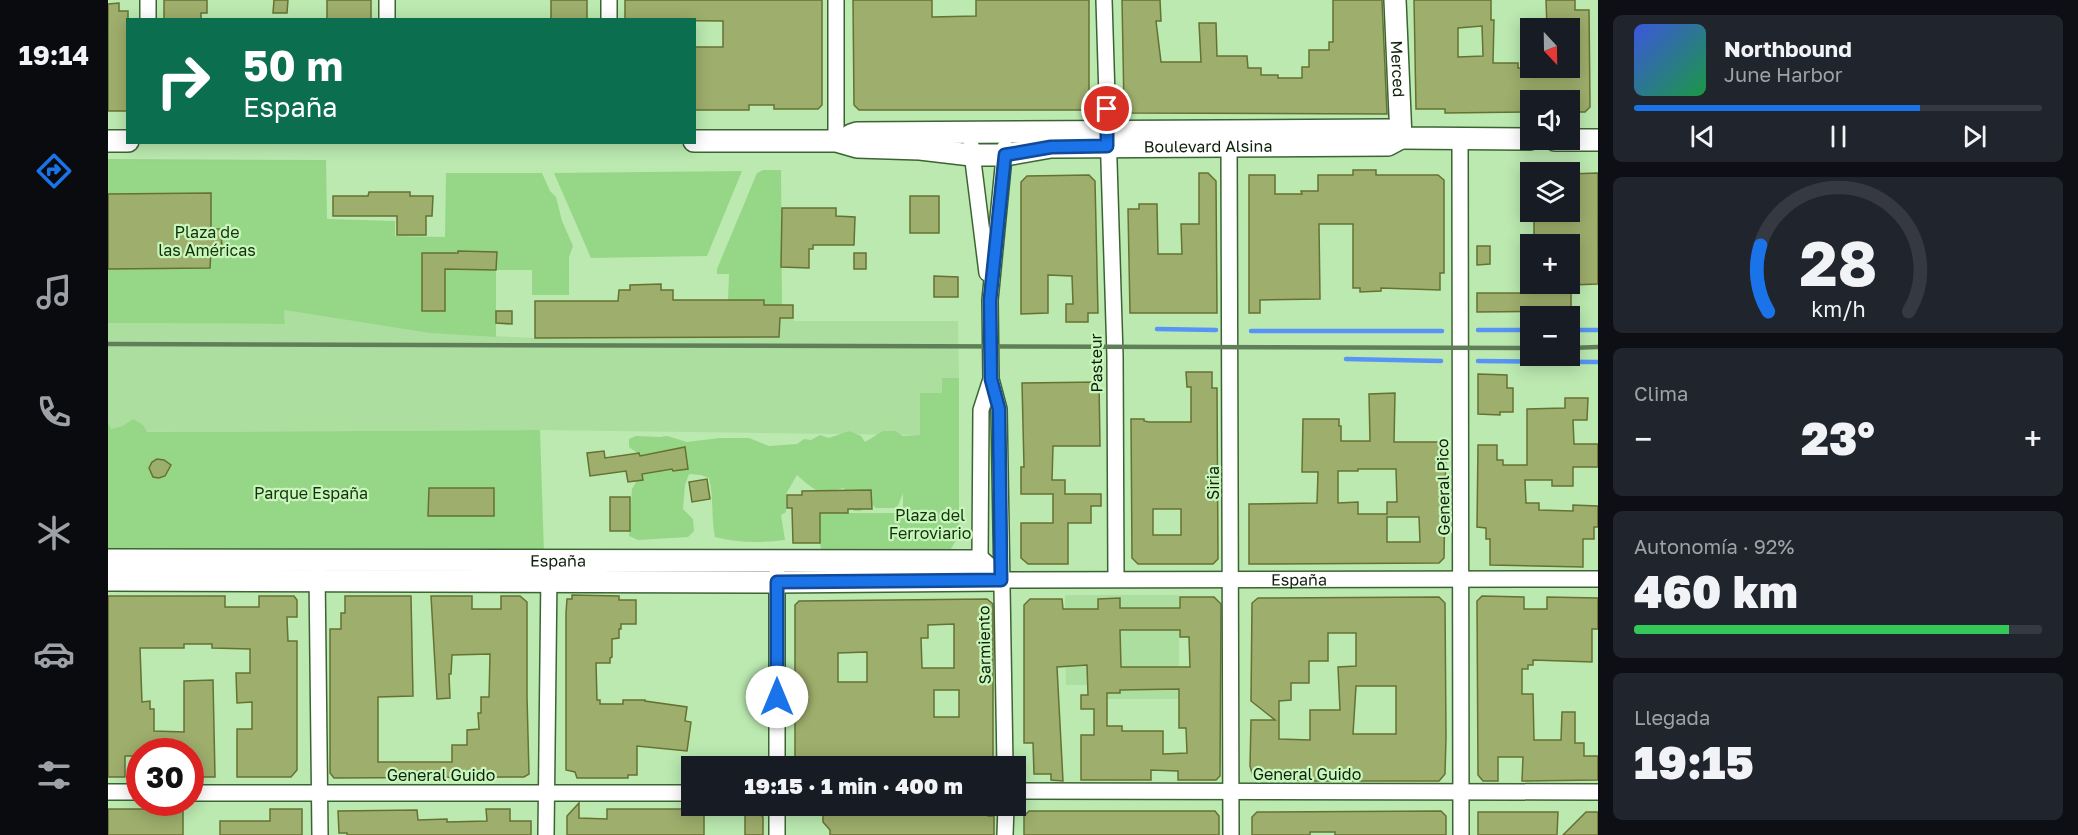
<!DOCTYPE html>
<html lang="es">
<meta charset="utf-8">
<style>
:root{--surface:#171b24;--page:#20242c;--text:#f1f3f6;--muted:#9ea1a6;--line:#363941;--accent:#1a73e8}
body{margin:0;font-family:"Golos Text",sans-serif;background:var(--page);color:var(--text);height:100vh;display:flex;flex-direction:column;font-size:22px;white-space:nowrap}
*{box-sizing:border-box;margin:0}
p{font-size:20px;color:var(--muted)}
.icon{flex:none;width:33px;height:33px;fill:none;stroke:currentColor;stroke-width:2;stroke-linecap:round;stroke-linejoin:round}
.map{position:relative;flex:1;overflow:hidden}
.panel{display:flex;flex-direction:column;gap:15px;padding:15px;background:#0d0f14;width:480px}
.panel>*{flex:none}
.hud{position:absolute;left:18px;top:18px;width:570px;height:126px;border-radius:0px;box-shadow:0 3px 15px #0003;background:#0b6e4f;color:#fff;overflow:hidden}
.needle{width:39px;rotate:158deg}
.buttons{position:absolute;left:1412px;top:18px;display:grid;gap:12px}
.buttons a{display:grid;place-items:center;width:60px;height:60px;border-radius:0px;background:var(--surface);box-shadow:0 3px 15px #0003;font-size:30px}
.speed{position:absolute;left:18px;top:738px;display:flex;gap:12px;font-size:30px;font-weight:700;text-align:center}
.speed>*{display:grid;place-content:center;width:78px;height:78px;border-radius:50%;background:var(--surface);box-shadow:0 3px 15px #0003;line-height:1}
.speed .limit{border:9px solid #d22;background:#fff;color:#111}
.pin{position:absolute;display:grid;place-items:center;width:51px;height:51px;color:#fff;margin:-26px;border:3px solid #fff;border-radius:50%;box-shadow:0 2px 6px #0007}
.me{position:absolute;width:66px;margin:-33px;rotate:0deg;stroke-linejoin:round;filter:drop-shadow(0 0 4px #0008)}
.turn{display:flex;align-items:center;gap:21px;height:126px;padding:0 18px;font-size:27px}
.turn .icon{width:78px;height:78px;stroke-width:2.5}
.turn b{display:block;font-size:42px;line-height:51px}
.big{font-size:45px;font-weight:800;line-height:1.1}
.panel .card{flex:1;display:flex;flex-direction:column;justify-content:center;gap:9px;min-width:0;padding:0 21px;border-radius:9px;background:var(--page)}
.panel .dial{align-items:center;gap:0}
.dial svg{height:156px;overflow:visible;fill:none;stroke:var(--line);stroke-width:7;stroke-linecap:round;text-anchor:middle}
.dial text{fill:var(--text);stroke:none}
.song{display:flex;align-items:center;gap:18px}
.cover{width:72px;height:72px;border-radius:9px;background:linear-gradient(135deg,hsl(230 70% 55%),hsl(140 70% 35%))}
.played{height:6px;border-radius:3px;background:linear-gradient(90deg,var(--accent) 70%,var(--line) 70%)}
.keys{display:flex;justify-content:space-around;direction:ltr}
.heat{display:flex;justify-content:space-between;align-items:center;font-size:33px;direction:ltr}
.charge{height:9px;border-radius:4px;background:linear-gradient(90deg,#34c759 92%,var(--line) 0)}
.trip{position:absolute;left:573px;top:756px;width:345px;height:60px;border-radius:0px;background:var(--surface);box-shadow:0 3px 15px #0003;font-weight:800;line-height:60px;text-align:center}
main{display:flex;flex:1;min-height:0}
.tabs{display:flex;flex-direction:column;width:108px;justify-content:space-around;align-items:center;background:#090b0e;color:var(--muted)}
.tabs .icon{width:42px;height:42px}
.tabs .on{color:var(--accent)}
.tabs b{font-size:27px;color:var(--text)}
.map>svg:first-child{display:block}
</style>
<main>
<nav class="tabs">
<b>19:14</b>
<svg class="icon on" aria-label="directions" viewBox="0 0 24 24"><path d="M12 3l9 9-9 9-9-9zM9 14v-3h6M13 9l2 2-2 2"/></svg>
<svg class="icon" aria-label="music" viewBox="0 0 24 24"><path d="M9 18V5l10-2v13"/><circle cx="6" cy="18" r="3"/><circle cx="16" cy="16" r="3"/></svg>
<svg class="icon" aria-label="phone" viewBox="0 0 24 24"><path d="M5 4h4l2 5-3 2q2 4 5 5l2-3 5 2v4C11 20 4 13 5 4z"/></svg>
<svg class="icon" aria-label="climate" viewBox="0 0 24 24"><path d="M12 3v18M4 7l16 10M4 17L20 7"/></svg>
<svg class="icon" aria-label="car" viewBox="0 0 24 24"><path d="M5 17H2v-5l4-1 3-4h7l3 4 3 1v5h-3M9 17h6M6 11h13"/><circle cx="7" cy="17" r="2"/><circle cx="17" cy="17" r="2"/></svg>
<svg class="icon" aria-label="filters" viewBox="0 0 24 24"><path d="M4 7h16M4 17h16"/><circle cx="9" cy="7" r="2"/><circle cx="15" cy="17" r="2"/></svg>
</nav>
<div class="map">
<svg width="1490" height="835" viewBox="0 0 1490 835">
<rect width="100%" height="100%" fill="#bbe9b0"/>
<path fill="#acdea0" d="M176 310 321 333 427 338 671 337 672 318H685L686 321H850L851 378H834V393L812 435 432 430 0 432V323L177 324Z
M957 595H1071V699H985V685H958Z"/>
<path fill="#96d687" d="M0 159 218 160 219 219 287 221V236L337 237 338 173H434L442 191 448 197 454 221 465 246 461 257V295H424V270H388V337L321 333 176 310 177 324 0 323Z
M655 170H673L674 305H656V300H620L621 274H609V269L649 173Z
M634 171 599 256 483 258 446 173Z
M834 378H851V535L840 554H714L712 543V513H795V493L789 508H768L761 502 753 511H746L736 488C710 494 709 493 689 475L678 494V512L673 515 677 540C653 543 630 543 607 537 603 518 606 498 601 478L593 475 581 474 577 485 575 509 585 519 586 531 580 537 530 540 521 536 524 489 540 461 521 447V439L528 436 552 437 559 436 579 442 612 438H641L661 446 689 444 696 439 703 440 712 435 721 438 741 431 753 436 757 442 775 431H787L795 436 812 435V393H834Z
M25 419 35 425 39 432 432 430 436 553H0V423L3 429 15 426Z"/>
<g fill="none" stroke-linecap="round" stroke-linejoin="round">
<path stroke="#5794f6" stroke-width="4.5" d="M1049 329 1108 330
M1370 330H1422
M1461 330H1490
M1143 331H1334
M1238 359 1333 361
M1370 361 1490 362"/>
</g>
<path fill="#9eae6c" stroke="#657232" stroke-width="1.5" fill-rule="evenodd" d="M56 0H99V13H93V20H56Z
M166 0H180L179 13H165Z
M219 0H263V20L219 19Z
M443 0H479V20H443Z
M517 0H714V105L710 109H666V105H641V110H586V47H615V21L517 20Z
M745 0H824V17L868 16V0H981V104L977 110H751L746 105Z
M1014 0H1052L1053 21H1048L1053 62H1093L1091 23H1108L1109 56H1139L1140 68H1153V75H1170V78H1194V67H1201V50H1221V42H1225V0H1274L1279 114 1023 113 1016 107Z
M1306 0H1383V20H1386L1385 63H1410V68H1461V28H1439L1438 0H1467V10H1481L1482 107 1477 112H1461V100H1422V112L1337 113V109H1308ZM1374 26 1375 56 1350 57V28Z
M11 3V11H20V111H0V4Z
M1245 170H1268V175H1330L1336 180V273H1332V290L1273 288V291L1252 292V288H1245V224H1211L1212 299 1152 300V313H1141V175H1167V194H1194L1193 191H1210V175H1245Z
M1091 173H1100L1108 181 1109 313H1022L1020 209H1031V204H1049L1050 254H1074L1073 224H1091Z
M1490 173V284L1463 285V311L1369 312V293H1418V284H1461V273H1463V244H1426V212H1461V174Z
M981 175 987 181 990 313H980V322H958V304H965L964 276 940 275V313L913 314V182L919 176Z
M261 192H302V196H325L324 216H318V235H289V216H225V196H260Z
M103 193V229H113L114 250H103L102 268 0 269V194Z
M802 196H831V233H802Z
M674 208H728V216L747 217 746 245H705V249H701V268L673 267Z
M1369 246H1382V264L1369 265Z
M350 251 389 252 388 270 337 269V311H314V253H350Z
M746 253H758V269H746Z
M826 276 850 277V297H826Z
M553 284V290H565V300H656V305H685V318H672L671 337 427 338V301H510L511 290H522V285Z
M388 311H404V324L388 323Z
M1078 372H1104V388H1109L1110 559 1105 564H1030L1024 558 1023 419H1036V421L1041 422H1083V387H1079ZM1045 509H1073V535H1045Z
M1370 374 1399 375V388H1405V412H1392V415L1370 414Z
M991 382 992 446H945L944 480H957V494H993V506H983V523H960V564H920L913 558V523H945V494H913V467H916L914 383Z
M1287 393 1286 442H1338L1336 558 1331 563 1141 564V504L1209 503 1210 472H1194L1195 419H1231V426H1233V441H1262L1261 394ZM1250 469H1288L1289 502H1279V514H1250V502L1230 503V471H1250ZM1279 517H1311L1312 542H1279Z
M1457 398H1480L1479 420H1465L1466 444H1490V467H1465V486H1444V480H1417L1418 503H1431V510L1465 511V505L1490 506V527H1486V539H1475V567L1382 565V539H1378V528L1369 527 1370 445H1389V460H1395V465H1419V409L1457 408Z
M577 447 580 469 565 471 564 469 534 474 535 480 520 482 518 471 482 476 479 453 496 451 497 458 531 453 532 456Z
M49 459 56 460 63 465 57 476 51 478 45 477 41 468 44 462Z
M599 479 602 499 584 502 581 482Z
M321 488H386V516H320Z
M763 490 764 509H740V513H712V543H685L684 508H679V495H694V491Z
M502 497H522V531H502Z
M464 595 511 596V600H528V624H513V629H511V638L504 639V657L502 658V663H488L489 700H492V704H515V700H537V701L579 707 577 721 583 722 579 751 529 746V775H520V778H469L467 772 458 770V613L459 599H464Z
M0 596H117V607H151V596H186L189 600V617H179L180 641H189V770L183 777H129V729H144V702L129 703 128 673H142V649L104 648V644H76V648H32L34 702 42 701V709H46V731L76 732V681L105 680 107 777H82V752H32V756H17V777H0Z
M237 596H303L305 696 270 697V762H344V745H359V730L371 729 370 713H373V697H381L382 654 344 655 343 674H341L342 698 329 699 323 596H364V609H393V596H412L419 602V696L421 774 416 777 226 778 222 773V629H233V613H237Z
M1374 596 1416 597V609H1439V597L1490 598V629H1484V662L1425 660V665H1420V669H1414V694H1425L1426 740H1453L1454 712H1467V743H1476V756H1490V780L1414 781 1415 757H1390V781H1375L1370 775 1369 601Z
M1072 597H1106L1113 604 1112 776 1108 780H1070V771L1043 770V780H973V735H986V709H973V695H980L979 665 949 667 955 781 943 780V774H926L925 743H916V605L922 599H954L955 609H990V599L1012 598V608H1072ZM1012 630H1072V637H1081L1082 667H1013ZM1071 689V728H1078L1079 753 1055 754V731H1014V726H999V693H1012V690Z
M1331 597 1337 603 1338 737 1337 774 1331 781H1192L1176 775 1148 780 1145 777 1142 766 1143 720H1167L1143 701 1144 603 1150 598ZM1220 633H1248V666L1230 667 1232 710H1202V740L1171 739V701L1183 700V683H1201V661H1220ZM1248 686H1288V734H1245Z
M879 599 885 604V766H687V605L691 601ZM846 624V668H814L813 638H820V625ZM759 652V682H730V653ZM826 690H851V717H826Z
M471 803V818L499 819V809H596V835H459V816Z
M0 809H75V835H0Z
M162 809H194V835H112V821H162Z
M378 809H402V821H423V835H239V833H231L230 811 309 810 310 820 339 819V822L379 821Z
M637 810H648L655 817V835H637Z
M715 810 880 811V816H886V835H722V830L715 822Z
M921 811H1107L1111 816V835H916V816Z
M1333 811 1338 816V835H1227V832H1202V835H1144V817L1149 812Z
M1370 812H1450L1449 835H1370Z
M1478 812H1490V835H1455Z"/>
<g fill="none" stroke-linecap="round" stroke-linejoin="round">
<defs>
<g id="street">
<path d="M279 0V20"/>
<path d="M501 0V20"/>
<path d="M728 0V141"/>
<path d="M996 0 1007 356 1008 579"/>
<path d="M40 20V0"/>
<path d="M1121 137 1123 835"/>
<path d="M1352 139 1353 835"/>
<path d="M863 145 879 273"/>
<path d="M872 561 873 410 883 379"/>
<path d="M209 571 212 835"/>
<path id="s1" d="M893 580 1490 579"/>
<path d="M669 766V573"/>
<path d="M897 766 891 409 883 379 882 300 897 147"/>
<path d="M908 791 1490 792"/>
<path d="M0 792H32"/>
<path d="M82 793H584"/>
<path d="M669 806V835"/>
<path d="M438 835 441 573"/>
<path d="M897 835 898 806"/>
</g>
<g id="secondary">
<path id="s2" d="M1287 0 1293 138"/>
<path d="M743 135 749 133 1280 130 1293 138 1422 139"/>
<path d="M1447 140H1490"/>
<path d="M0 141H20"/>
<path id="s3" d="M586 141H728L749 147 812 149 863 155H897L943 147 1280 145 1293 138"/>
<path id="s4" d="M0 560 872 561 893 580"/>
<path d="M0 580 669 582 893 580"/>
</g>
</defs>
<use href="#street" stroke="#3c6432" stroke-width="18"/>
<use href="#secondary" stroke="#3c6432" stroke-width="24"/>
<use href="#street" stroke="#fff" stroke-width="15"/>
<use href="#secondary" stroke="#fff" stroke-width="21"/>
<path stroke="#607f59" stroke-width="4.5" d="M0 344 1422 348
M1461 348 1490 347"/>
</g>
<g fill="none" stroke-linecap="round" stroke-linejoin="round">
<defs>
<path id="route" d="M669 697V582L893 580 891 409 883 379 882 300 897 155 943 147 999 146V109"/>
</defs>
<use href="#route" stroke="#114b97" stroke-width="15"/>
<use href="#route" stroke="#1a73e8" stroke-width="10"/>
</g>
<g text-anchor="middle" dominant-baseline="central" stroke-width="4.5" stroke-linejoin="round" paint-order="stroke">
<g font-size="16" fill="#0e1f0a" stroke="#c8f6bd">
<text stroke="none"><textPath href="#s2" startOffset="69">Merced</textPath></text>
<text stroke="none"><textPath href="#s3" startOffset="516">Boulevard Alsina</textPath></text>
<text transform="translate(988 363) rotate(-91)">Pasteur</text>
<text transform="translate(1105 483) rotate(-90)">Siria</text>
<text transform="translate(1335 487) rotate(-91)">General Pico</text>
<text stroke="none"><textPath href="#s4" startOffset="450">España</textPath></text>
<text stroke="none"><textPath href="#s1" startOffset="298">España</textPath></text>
<text transform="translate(876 645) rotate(-91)">Sarmiento</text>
<text x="1199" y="774">General Guido</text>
<text x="333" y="775">General Guido</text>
</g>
<g font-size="16" fill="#13320a" stroke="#c8f6bd">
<text x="99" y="232">Plaza de<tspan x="99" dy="18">las Américas</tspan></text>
<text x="203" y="493">Parque España</text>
<text x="822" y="515">Plaza del<tspan x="822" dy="18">Ferroviario</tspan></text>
</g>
</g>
</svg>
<div class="buttons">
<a><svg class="needle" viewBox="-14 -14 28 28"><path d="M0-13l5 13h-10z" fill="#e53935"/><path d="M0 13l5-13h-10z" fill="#9ea1a6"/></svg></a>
<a><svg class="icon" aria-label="sound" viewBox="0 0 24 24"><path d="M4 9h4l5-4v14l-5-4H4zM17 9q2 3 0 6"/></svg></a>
<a><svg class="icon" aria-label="layers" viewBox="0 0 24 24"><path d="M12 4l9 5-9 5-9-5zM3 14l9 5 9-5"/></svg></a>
<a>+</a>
<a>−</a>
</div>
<div class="speed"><div class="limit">30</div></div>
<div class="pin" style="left:999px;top:109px;background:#d93025"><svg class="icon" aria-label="arrive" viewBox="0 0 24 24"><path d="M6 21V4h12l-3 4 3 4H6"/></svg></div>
<svg class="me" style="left:669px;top:697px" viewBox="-20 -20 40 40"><circle r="19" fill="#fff"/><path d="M0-13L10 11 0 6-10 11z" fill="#1a73e8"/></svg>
<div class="trip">19:15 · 1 min · 400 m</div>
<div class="hud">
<div class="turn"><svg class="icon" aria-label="right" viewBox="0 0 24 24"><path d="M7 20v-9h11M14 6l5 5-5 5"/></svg><div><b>50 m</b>España</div></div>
</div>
</div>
<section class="panel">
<div class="card">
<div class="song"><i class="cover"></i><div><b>Northbound</b><p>June Harbor</p></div></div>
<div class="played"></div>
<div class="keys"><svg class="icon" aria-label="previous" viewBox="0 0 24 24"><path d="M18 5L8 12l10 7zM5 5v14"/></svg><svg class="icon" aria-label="pause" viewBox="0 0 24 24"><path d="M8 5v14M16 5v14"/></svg><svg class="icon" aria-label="next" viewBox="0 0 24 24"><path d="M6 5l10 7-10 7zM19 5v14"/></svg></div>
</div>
<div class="card dial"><svg viewBox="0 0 100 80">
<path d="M14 69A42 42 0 1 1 86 69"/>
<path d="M14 69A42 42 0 0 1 10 35" stroke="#1a73e8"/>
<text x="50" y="56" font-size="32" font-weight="700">28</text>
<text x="50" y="72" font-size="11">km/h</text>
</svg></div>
<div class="card"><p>Clima</p>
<div class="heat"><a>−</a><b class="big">23°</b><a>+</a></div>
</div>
<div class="card"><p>Autonomía · 92%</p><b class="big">460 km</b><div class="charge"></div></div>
<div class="card"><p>Llegada</p><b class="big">19:15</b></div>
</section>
</main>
